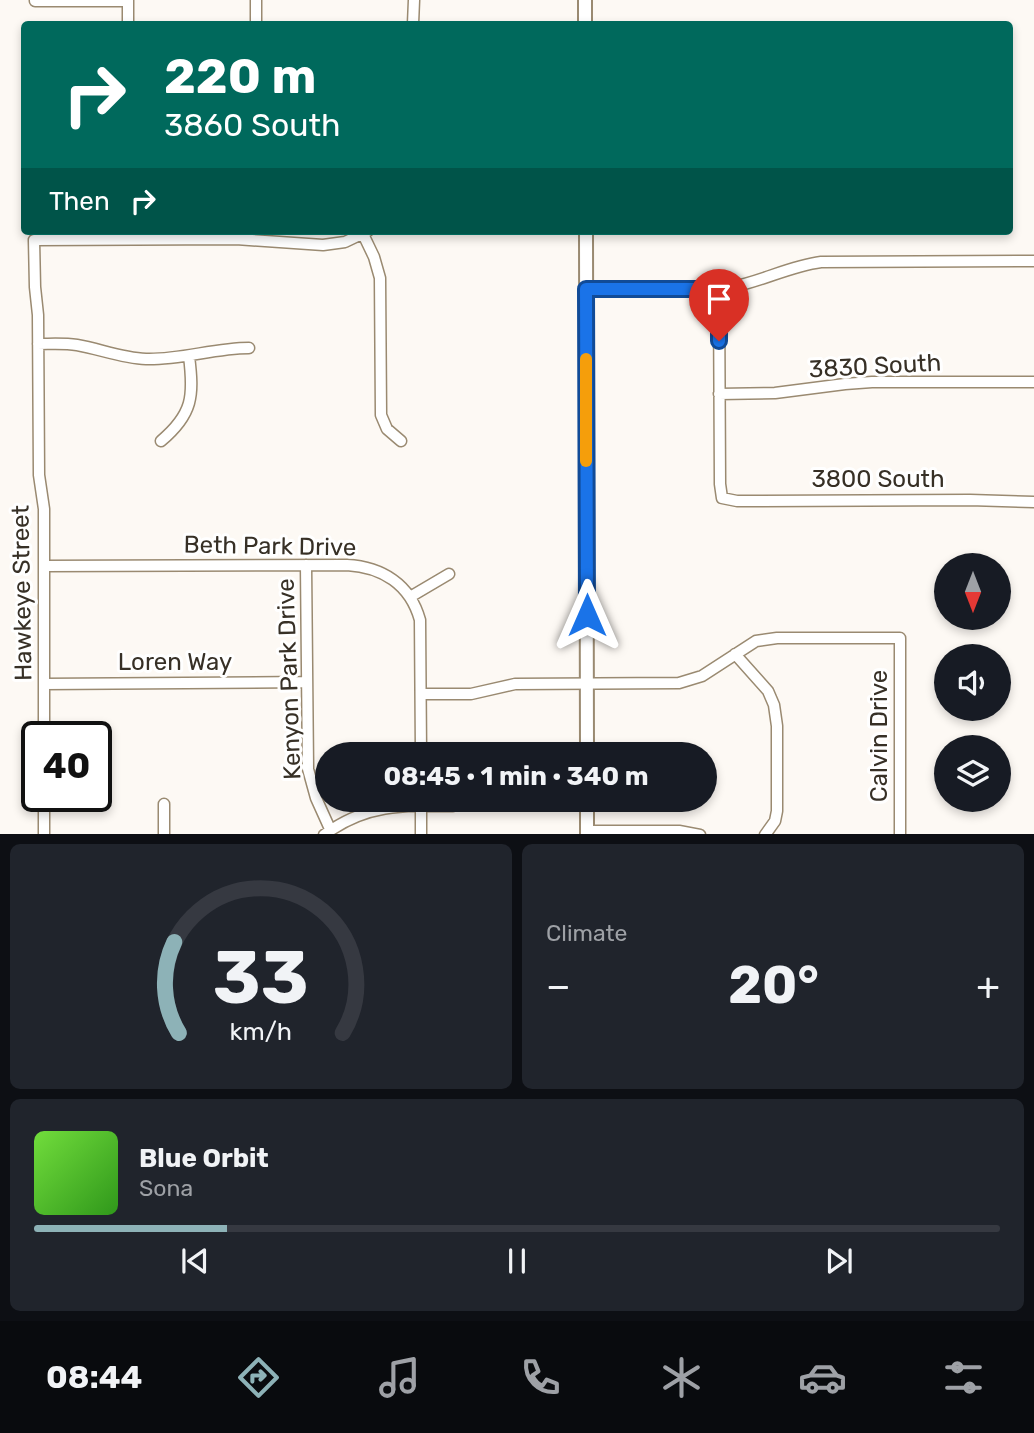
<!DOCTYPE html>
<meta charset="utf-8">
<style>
:root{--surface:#171b24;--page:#20242c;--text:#f1f3f6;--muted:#9ea1a6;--line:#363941;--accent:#8db2b7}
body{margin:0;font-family:Rubik,sans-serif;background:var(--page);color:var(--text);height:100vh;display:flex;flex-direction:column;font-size:26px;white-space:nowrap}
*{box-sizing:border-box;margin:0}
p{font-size:23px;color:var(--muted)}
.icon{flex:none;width:38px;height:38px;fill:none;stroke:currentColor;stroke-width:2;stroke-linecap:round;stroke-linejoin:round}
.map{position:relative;height:834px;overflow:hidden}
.sheet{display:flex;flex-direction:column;gap:10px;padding:10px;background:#0d0f14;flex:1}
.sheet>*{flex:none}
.banner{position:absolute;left:21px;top:21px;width:992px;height:214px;border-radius:7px;box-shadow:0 4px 10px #0003;background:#00695c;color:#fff;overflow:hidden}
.needle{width:46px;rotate:180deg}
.buttons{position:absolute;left:934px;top:553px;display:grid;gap:14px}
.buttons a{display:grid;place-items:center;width:77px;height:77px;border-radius:50%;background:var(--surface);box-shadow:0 4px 10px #0003;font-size:35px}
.speed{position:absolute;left:21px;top:721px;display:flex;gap:14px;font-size:35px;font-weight:700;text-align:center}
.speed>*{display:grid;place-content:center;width:91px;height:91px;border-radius:50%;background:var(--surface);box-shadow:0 4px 10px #0003;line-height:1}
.speed .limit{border:4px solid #111;border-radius:10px;background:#fff;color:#111}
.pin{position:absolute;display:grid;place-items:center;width:60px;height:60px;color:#fff;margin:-72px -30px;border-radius:50% 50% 50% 0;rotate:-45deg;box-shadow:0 0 7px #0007}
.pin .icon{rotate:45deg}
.me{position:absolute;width:77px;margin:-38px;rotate:0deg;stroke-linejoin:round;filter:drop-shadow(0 0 5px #0008)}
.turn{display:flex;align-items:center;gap:24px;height:147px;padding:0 28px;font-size:32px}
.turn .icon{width:91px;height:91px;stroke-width:2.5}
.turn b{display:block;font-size:49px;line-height:60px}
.then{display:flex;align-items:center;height:66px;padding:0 28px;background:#0003;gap:14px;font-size:26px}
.big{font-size:52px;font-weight:700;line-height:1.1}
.sheet .tile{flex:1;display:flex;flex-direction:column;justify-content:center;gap:10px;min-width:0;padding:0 24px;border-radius:10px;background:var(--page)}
.sheet .dial{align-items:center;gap:0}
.dial svg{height:182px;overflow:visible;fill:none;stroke:var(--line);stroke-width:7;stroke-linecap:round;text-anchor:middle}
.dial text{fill:var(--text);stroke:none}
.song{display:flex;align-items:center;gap:21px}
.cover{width:84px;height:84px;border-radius:10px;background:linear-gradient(135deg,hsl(100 70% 55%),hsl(110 70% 35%))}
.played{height:7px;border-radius:4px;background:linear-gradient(90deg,var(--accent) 20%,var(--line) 20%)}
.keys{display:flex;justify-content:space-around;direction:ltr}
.heat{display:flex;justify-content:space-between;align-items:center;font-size:38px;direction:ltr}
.sheet .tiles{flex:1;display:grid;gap:10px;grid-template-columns:1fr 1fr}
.tile:last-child{grid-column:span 2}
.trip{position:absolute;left:315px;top:742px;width:402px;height:70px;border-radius:35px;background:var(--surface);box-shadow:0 4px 10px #0003;font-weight:700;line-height:70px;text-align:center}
.menu{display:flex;height:112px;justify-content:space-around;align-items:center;background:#090b0e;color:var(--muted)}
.menu .icon{width:49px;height:49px}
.menu .selected{color:var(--accent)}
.menu b{font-size:32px;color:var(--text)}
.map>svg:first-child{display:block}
</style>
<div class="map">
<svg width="1034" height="835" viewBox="0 0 1034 835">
<rect width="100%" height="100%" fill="#fdf9f4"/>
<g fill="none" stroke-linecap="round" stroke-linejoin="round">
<defs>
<path id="minor" d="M128 0V24
M256 0V24
M35 1H128
M413 24 414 0
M363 234 374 257 380 278 381 415 387 429 401 441
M586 289C630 289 690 295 732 287 763 281 790 266 821 262L1034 261
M719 289 720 484 722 498 737 501 970 500 1034 502
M38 344C51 344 64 343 77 345 100 349 122 358 146 359 181 360 214 348 249 348
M719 394 775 393 845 384 872 382H1034
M161 441C193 414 194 396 189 356
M306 565 308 769 316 798 330 829
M44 566 347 565C382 567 410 584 420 620L421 754
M410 597 449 574
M735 654 768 691 774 705 777 726V811L775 821 765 835
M44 684 307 682
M421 694H471L515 684 679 683 702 676 756 641 777 638H900V835
M44 737V509L39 475 38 315 35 287 34 240 236 239 323 245 345 242 368 231
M44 796V835
M421 800V835
M587 831H679L700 835
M164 835V804
M324 835C365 804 403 805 453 806"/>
<path id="tertiary" d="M585 0V24
M586 231 587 754
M587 800V835"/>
</defs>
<use href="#minor" stroke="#9a8a71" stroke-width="13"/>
<use href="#tertiary" stroke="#9a8a71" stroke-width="16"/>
<use href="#minor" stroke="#fff" stroke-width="10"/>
<use href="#tertiary" stroke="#fff" stroke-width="12"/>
</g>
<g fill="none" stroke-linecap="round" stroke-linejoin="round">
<defs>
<path id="route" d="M587 615 586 289H719V341"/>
</defs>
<use href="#route" stroke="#114b97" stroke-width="18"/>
<use href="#route" stroke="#1a73e8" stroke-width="12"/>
<path stroke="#f59e0b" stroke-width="12" d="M586 359V461"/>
</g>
<g text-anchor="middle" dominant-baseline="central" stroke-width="6" stroke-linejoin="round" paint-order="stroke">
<g font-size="24" fill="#373026" stroke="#fff">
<text transform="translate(875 366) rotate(-3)">3830 South</text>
<text x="878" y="479">3800 South</text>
<text transform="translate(270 546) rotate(1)">Beth Park Drive</text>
<text transform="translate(22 593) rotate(-91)">Hawkeye Street</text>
<text x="175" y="662">Loren Way</text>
<text transform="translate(289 679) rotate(-92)">Kenyon Park Drive</text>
<text transform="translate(879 736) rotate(-90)">Calvin Drive</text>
</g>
</g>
</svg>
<div class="buttons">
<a><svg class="needle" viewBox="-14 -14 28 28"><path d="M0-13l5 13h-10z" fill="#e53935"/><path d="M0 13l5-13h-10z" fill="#9ea1a6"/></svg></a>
<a><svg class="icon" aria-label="sound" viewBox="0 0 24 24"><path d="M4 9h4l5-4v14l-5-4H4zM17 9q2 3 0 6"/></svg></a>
<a><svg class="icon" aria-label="layers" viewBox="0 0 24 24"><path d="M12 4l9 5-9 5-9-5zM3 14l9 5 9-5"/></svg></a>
</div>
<div class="speed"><div class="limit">40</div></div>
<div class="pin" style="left:719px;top:341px;background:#d93025"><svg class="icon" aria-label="arrive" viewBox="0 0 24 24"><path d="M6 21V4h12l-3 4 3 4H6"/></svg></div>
<svg class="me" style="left:587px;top:615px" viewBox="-20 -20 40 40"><path d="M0-17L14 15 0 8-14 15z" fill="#1a73e8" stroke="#fff" stroke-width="4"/></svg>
<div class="trip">08:45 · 1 min · 340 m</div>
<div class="banner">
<div class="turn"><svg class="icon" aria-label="right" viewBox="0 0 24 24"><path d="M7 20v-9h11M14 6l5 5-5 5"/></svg><div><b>220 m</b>3860 South</div></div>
<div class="then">Then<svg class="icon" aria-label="right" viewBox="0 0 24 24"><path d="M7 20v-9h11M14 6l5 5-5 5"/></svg></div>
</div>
</div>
<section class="sheet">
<div class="tiles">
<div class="tile dial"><svg viewBox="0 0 100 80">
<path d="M14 69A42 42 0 1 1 86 69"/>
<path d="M14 69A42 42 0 0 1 12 29" stroke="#8db2b7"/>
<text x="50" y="56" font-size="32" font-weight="700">33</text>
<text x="50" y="72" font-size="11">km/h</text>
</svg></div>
<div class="tile"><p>Climate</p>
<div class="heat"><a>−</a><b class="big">20°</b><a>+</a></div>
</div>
<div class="tile">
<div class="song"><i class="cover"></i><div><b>Blue Orbit</b><p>Sona</p></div></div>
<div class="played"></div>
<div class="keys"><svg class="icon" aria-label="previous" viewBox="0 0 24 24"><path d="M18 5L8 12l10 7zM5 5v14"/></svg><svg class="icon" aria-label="pause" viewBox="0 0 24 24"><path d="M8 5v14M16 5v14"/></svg><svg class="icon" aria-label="next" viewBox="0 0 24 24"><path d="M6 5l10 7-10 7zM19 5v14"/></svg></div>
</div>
</div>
</section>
<nav class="menu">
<b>08:44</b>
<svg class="icon selected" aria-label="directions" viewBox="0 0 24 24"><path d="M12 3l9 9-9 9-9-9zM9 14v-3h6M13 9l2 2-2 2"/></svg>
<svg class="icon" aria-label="music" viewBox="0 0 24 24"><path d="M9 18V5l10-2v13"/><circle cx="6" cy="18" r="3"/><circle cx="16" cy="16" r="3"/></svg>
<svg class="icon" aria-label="phone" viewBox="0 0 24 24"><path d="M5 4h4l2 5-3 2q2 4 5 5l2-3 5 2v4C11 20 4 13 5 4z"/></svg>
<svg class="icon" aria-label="climate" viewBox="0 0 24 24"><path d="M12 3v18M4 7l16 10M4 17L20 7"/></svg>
<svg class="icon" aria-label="car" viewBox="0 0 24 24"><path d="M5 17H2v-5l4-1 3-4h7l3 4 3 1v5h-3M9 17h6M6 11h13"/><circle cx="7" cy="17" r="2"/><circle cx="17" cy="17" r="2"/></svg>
<svg class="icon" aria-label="filters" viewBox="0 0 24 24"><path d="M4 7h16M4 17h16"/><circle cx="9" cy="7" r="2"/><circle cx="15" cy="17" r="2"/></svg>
</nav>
